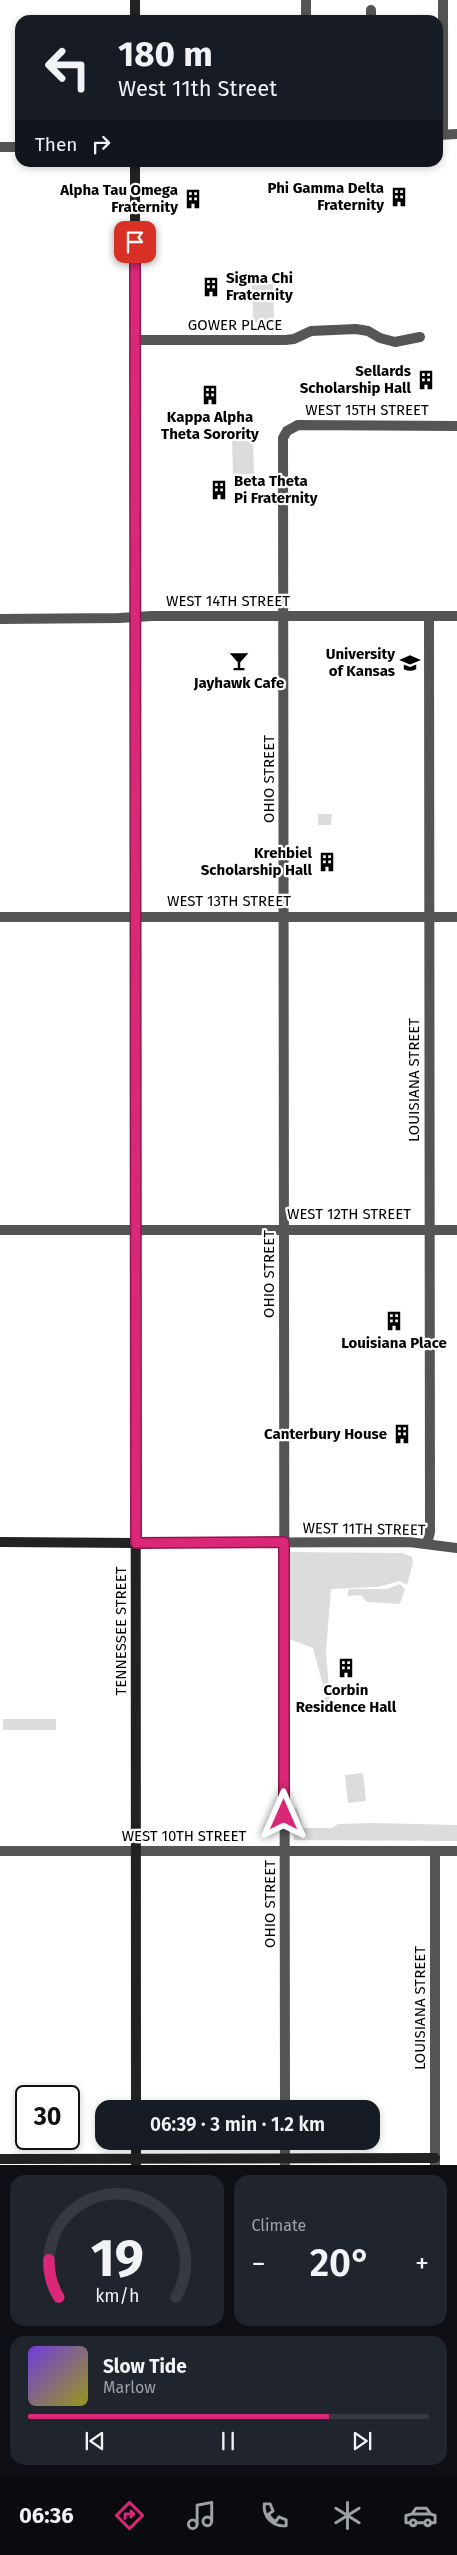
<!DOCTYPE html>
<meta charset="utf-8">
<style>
:root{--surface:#171b24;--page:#20242c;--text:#f1f3f6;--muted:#9ea1a6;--line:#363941;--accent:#db2777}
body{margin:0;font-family:"Fira Sans",sans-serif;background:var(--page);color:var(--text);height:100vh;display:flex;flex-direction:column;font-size:19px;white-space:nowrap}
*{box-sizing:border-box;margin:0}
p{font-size:16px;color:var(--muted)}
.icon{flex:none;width:28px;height:28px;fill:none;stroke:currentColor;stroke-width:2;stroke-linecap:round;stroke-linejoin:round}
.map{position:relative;height:2165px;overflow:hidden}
.drawer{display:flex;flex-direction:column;gap:10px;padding:10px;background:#0d0f14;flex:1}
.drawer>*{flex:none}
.top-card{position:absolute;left:15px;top:15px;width:428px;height:152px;border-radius:15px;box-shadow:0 2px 8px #0003;background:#171b24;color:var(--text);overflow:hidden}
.speed{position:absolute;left:15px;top:2085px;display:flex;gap:10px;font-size:25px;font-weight:700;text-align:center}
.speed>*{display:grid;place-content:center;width:65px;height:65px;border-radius:50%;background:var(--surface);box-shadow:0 2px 8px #0003;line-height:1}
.speed .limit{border:2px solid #111;border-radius:8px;background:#fff;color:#111}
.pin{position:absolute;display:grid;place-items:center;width:42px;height:42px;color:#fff;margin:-21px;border-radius:10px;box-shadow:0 2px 8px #0006}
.me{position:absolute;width:55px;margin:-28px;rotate:0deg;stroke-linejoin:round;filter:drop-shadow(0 0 4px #0008)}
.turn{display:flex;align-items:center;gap:18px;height:105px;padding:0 20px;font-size:22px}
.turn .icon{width:65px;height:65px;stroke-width:2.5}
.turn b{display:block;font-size:35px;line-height:42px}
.then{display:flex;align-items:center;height:48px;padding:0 20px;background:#0003;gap:10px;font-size:19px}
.big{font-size:38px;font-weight:600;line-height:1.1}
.drawer .widget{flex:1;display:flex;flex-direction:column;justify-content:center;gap:8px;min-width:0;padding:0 18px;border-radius:15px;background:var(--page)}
.drawer .dial{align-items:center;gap:0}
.dial svg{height:130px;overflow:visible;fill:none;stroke:var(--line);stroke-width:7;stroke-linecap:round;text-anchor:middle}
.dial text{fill:var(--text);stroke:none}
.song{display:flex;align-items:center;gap:15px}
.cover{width:60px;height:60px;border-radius:8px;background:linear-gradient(135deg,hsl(260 70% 55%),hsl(60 70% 35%))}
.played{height:5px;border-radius:2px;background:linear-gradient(90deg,var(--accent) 75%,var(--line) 75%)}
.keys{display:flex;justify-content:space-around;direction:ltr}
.heat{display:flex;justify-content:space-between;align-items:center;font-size:28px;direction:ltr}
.drawer .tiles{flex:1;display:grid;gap:10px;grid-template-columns:1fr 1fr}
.widget:last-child{grid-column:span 2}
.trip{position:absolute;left:95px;top:2100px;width:285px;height:50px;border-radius:15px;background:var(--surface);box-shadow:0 2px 8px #0003;font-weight:600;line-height:50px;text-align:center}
.tabs{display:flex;height:80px;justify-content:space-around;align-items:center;background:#090b0e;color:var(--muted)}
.tabs .icon{width:35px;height:35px}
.tabs .active{color:var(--accent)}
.tabs b{font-size:22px;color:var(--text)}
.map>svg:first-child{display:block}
</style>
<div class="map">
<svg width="457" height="2165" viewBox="0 0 457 2165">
<rect width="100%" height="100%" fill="#fff"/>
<path fill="#dcdcdc" d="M252 284H273L274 321 253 322Z
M253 438 254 474H233L232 439Z
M318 814H332L331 825H318Z
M289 1552 403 1553 412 1557 413 1563 407 1585 400 1581 378 1587 331 1589 326 1651 330 1702 325 1704V1693L313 1648 289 1639Z
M400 1584 405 1589 400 1604 367 1602 361 1595 347 1596 349 1589H387Z
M3 1719H56V1730H3Z
M363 1773 366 1801 348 1803 345 1775Z
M297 1807 303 1828H332L338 1824 374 1823 457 1825V1841L294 1840 291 1809Z"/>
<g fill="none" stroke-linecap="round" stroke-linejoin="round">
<path stroke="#555" stroke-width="10" d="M371 10V20
M306 20V0
M443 134V0
M438 135 457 134
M0 147H20
M135 340H285L294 339 311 331 356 329 368 331 380 338 395 342 420 337
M0 619 119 618 152 616H457
M0 917H457
M0 1230H457
M427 1544 430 1532 429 616
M0 1851H457
M435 1851V2165
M285 2109 283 438 287 431 298 425 457 426
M285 2141V2165"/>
<path stroke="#555" stroke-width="10" d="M136 1543 409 1542 457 1548"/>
<path stroke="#222" stroke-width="10" d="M135 0V20
M135 162 136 2109
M0 1542 136 1543
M136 2141V2164
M0 2159 435 2158"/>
</g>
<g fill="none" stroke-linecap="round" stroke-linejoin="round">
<defs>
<path id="route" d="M135 242 136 1543 284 1542V1815"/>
</defs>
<use href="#route" stroke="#8e194d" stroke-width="12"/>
<use href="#route" stroke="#db2777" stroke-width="9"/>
</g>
<defs>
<symbol id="building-bare" viewBox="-9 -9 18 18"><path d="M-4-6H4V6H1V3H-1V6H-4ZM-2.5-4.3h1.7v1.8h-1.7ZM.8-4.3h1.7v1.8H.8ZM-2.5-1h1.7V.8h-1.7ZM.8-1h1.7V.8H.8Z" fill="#000" stroke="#fff" stroke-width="2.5" paint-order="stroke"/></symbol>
<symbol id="bar-bare" viewBox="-9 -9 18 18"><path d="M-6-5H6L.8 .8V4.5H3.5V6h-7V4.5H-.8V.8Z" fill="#000" stroke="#fff" stroke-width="2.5" paint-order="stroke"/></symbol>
<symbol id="university-bare" viewBox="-9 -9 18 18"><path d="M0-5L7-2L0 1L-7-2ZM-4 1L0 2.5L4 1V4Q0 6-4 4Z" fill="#000" stroke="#fff" stroke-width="2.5" paint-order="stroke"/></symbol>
</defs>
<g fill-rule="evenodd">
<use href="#building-bare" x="385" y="183" width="28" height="28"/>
<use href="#building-bare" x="179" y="185" width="28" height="28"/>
<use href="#building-bare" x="197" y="273" width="28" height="28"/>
<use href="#building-bare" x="412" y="366" width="28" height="28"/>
<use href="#building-bare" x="196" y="381" width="28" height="28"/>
<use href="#building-bare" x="205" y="476" width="28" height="28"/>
<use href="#bar-bare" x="225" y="647" width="28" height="28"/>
<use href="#university-bare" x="396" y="649" width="28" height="28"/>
<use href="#building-bare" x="313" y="848" width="28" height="28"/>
<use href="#building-bare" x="380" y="1307" width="28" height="28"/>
<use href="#building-bare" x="388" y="1420" width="28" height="28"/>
<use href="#building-bare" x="332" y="1654" width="28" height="28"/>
</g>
<g text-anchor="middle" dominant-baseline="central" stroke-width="4.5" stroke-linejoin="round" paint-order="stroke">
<g font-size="15" font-weight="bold" fill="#000" stroke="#fff" text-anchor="end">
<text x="384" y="188">Phi Gamma Delta<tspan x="384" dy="17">Fraternity</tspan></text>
<text x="178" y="190">Alpha Tau Omega<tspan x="178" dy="17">Fraternity</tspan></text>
<text x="226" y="278" text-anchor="start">Sigma Chi<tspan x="226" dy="17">Fraternity</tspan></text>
<text x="411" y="371">Sellards<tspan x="411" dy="17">Scholarship Hall</tspan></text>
<text x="210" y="417" text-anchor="middle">Kappa Alpha<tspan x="210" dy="17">Theta Sorority</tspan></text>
<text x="234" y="481" text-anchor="start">Beta Theta<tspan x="234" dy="17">Pi Fraternity</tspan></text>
<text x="395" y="654">University<tspan x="395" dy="17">of Kansas</tspan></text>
<text x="239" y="683" text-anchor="middle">Jayhawk Cafe</text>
<text x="312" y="853">Krehbiel<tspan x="312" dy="17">Scholarship Hall</tspan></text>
<text x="394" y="1343" text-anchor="middle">Louisiana Place</text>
<text x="387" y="1434">Canterbury House</text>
<text x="346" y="1690" text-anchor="middle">Corbin<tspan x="346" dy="17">Residence Hall</tspan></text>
</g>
<g font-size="15" fill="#000" stroke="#fff">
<text x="235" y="325">GOWER PLACE</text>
<text x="367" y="410">WEST 15TH STREET</text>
<text x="228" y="601">WEST 14TH STREET</text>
<text transform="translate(269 779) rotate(-90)">OHIO STREET</text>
<text x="229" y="901">WEST 13TH STREET</text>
<text transform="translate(414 1080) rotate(-90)">LOUISIANA STREET</text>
<text x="349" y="1214">WEST 12TH STREET</text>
<text transform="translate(269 1274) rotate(-90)">OHIO STREET</text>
<text transform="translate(364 1529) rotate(1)">WEST 11TH STREET</text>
<text transform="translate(121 1631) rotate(-90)">TENNESSEE STREET</text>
<text x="184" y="1836">WEST 10TH STREET</text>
<text transform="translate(270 1904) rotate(-90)">OHIO STREET</text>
<text transform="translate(420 2008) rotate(-90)">LOUISIANA STREET</text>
</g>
</g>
</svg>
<div class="speed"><div class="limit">30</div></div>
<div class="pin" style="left:135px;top:242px;background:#d93025"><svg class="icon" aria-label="arrive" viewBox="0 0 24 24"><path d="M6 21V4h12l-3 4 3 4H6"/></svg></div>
<svg class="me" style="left:284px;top:1815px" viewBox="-20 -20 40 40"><path d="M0-17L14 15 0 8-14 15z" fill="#db2777" stroke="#fff" stroke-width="4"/></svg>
<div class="trip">06:39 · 3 min · 1.2 km</div>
<div class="top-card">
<div class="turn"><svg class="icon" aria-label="left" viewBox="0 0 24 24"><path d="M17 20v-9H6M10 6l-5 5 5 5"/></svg><div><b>180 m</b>West 11th Street</div></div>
<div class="then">Then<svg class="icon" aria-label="right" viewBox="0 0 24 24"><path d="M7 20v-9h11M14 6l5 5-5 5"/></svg></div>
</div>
</div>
<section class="drawer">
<div class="tiles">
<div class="widget dial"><svg viewBox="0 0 100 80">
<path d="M14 69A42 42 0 1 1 86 69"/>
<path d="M14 69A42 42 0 0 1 8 46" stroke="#db2777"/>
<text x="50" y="56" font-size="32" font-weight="700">19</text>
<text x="50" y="72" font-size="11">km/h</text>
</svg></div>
<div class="widget"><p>Climate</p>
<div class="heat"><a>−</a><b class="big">20°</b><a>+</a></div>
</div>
<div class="widget">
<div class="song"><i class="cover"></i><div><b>Slow Tide</b><p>Marlow</p></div></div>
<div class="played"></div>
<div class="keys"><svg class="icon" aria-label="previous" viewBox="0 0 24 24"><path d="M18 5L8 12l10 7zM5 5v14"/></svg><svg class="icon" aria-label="pause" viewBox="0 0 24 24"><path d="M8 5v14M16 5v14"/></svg><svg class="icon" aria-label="next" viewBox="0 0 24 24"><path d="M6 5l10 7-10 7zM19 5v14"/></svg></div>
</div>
</div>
</section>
<nav class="tabs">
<b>06:36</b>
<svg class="icon active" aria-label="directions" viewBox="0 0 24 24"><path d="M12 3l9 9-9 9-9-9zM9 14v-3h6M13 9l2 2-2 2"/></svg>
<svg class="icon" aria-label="music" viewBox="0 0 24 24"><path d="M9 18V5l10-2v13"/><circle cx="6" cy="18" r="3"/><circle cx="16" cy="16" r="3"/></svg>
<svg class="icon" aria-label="phone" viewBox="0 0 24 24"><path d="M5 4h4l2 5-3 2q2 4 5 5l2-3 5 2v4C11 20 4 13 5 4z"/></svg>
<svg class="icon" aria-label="climate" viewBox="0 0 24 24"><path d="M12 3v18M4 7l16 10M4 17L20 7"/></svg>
<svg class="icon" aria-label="car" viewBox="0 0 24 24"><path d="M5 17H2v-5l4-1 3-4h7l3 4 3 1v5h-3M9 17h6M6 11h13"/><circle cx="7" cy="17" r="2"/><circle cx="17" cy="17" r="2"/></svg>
</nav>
